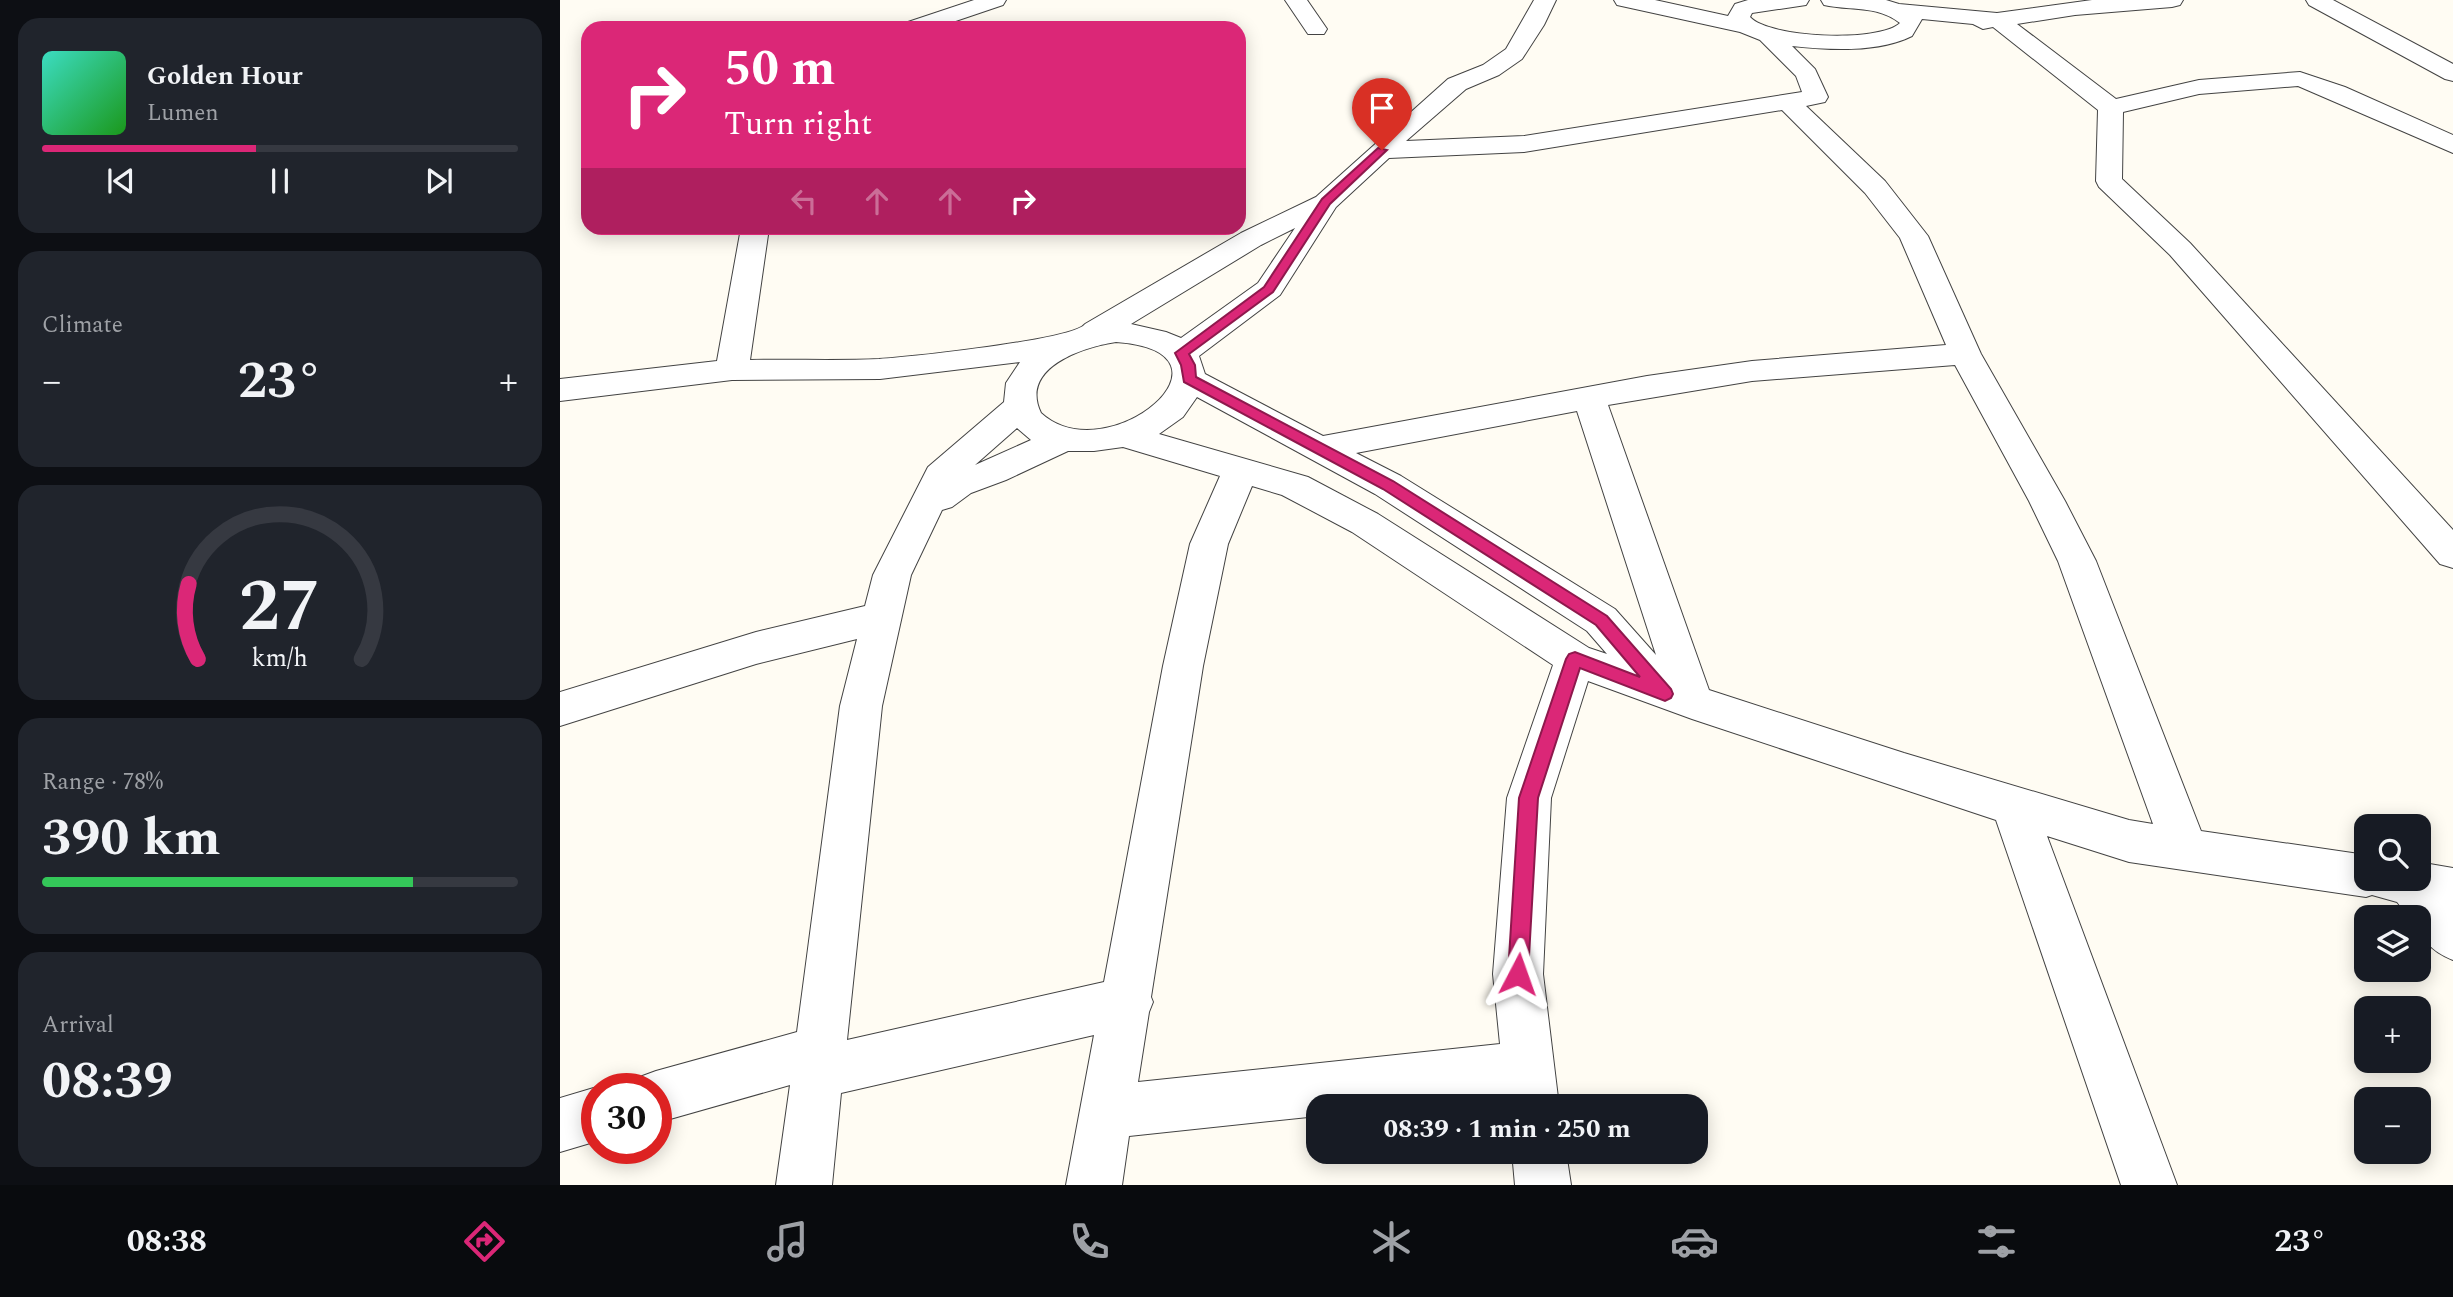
<!DOCTYPE html>
<meta charset="utf-8">
<style>
:root{--surface:#171b24;--page:#20242c;--text:#f1f3f6;--muted:#9ea1a6;--line:#363941;--accent:#db2777}
body{margin:0;font-family:Spectral,serif;background:var(--page);color:var(--text);height:100vh;display:flex;flex-direction:column;font-size:26px;white-space:nowrap}
*{box-sizing:border-box;margin:0}
p{font-size:23px;color:var(--muted)}
.icon{flex:none;width:38px;height:38px;fill:none;stroke:currentColor;stroke-width:2;stroke-linecap:round;stroke-linejoin:round}
.map{position:relative;flex:1;overflow:hidden}
.side{display:flex;flex-direction:column;gap:18px;padding:18px;background:#0d0f14;width:560px}
.side>*{flex:none}
.banner{position:absolute;left:21px;top:21px;width:665px;height:214px;border-radius:21px;box-shadow:0 4px 18px #0003;background:#db2777;color:#fff;overflow:hidden}
.fabs{position:absolute;left:1794px;top:814px;display:grid;gap:14px}
.fabs a{display:grid;place-items:center;width:77px;height:77px;border-radius:14px;background:var(--surface);box-shadow:0 4px 18px #0003;font-size:35px}
.speed{position:absolute;left:21px;top:1073px;display:flex;gap:14px;font-size:35px;font-weight:700;text-align:center}
.speed>*{display:grid;place-content:center;width:91px;height:91px;border-radius:50%;background:var(--surface);box-shadow:0 4px 18px #0003;line-height:1}
.speed .limit{border:10px solid #d22;background:#fff;color:#111}
.pin{position:absolute;display:grid;place-items:center;width:60px;height:60px;color:#fff;margin:-72px -30px;border-radius:50% 50% 50% 0;rotate:-45deg;box-shadow:0 0 7px #0007}
.pin .icon{rotate:45deg}
.me{position:absolute;width:77px;margin:-38px;rotate:4deg;stroke-linejoin:round;filter:drop-shadow(0 0 5px #0008)}
.turn{display:flex;align-items:center;gap:24px;height:147px;padding:0 28px;font-size:32px}
.turn .icon{width:91px;height:91px;stroke-width:2.5}
.turn b{display:block;font-size:49px;line-height:60px}
.lanes{display:flex;align-items:center;height:66px;padding:0 28px;background:#0003;justify-content:center;gap:35px;direction:ltr}
.lanes .off{opacity:.35}
.big{font-size:52px;font-weight:700;line-height:1.1}
.side .card{flex:1;display:flex;flex-direction:column;justify-content:center;gap:10px;min-width:0;padding:0 24px;border-radius:21px;background:var(--page)}
.side .dial{align-items:center;gap:0}
.dial svg{height:182px;overflow:visible;fill:none;stroke:var(--line);stroke-width:7;stroke-linecap:round;text-anchor:middle}
.dial text{fill:var(--text);stroke:none}
.song{display:flex;align-items:center;gap:21px}
.cover{width:84px;height:84px;border-radius:10px;background:linear-gradient(135deg,hsl(170 70% 55%),hsl(120 70% 35%))}
.played{height:7px;border-radius:4px;background:linear-gradient(90deg,var(--accent) 45%,var(--line) 45%)}
.keys{display:flex;justify-content:space-around;direction:ltr}
.heat{display:flex;justify-content:space-between;align-items:center;font-size:38px;direction:ltr}
.charge{height:10px;border-radius:5px;background:linear-gradient(90deg,#34c759 78%,var(--line) 0)}
.trip{position:absolute;left:746px;top:1094px;width:402px;height:70px;border-radius:21px;background:var(--surface);box-shadow:0 4px 18px #0003;font-weight:700;line-height:70px;text-align:center}
.tab-bar{display:flex;height:112px;justify-content:space-around;align-items:center;background:#090b0e;color:var(--muted)}
.tab-bar .icon{width:49px;height:49px}
.tab-bar .selected{color:var(--accent)}
.tab-bar b{font-size:32px;color:var(--text)}
main{display:flex;flex:1;min-height:0}
.map>svg:first-child{display:block}
</style>
<main>
<section class="side">
<div class="card">
<div class="song"><i class="cover"></i><div><b>Golden Hour</b><p>Lumen</p></div></div>
<div class="played"></div>
<div class="keys"><svg class="icon" aria-label="previous" viewBox="0 0 24 24"><path d="M18 5L8 12l10 7zM5 5v14"/></svg><svg class="icon" aria-label="pause" viewBox="0 0 24 24"><path d="M8 5v14M16 5v14"/></svg><svg class="icon" aria-label="next" viewBox="0 0 24 24"><path d="M6 5l10 7-10 7zM19 5v14"/></svg></div>
</div>
<div class="card"><p>Climate</p>
<div class="heat"><a>−</a><b class="big">23°</b><a>+</a></div>
</div>
<div class="card dial"><svg viewBox="0 0 100 80">
<path d="M14 69A42 42 0 1 1 86 69"/>
<path d="M14 69A42 42 0 0 1 10 36" stroke="#db2777"/>
<text x="50" y="56" font-size="32" font-weight="700">27</text>
<text x="50" y="72" font-size="11">km/h</text>
</svg></div>
<div class="card"><p>Range · 78%</p><b class="big">390 km</b><div class="charge"></div></div>
<div class="card"><p>Arrival</p><b class="big">08:39</b></div>
</section>
<div class="map">
<svg width="1893" height="1185" viewBox="0 0 1893 1185">
<rect width="100%" height="100%" fill="#fffcf3"/>
<g fill="none" stroke-linecap="round" stroke-linejoin="round">
<defs>
<path id="street" d="M414 0H446L443 5 375 28H342L345 23Z
M725 0H747L767 29 764 34H748Z
M974 0H996L984 25 962 59 939 75 906 89 846 141 964 136 1242 92 1236 76 1200 40 1180 32 1057 5 1054 0H1095L1168 16 1175 4 1188 0H1249L1246 5 1192 13 1190 17C1209 38 1319 43 1340 23 1317 5 1291 11 1264 5L1261 0H1326L1339 4 1437 13 1532 0H1623L1620 5 1612 7 1515 15 1457 24 1556 99 1639 80 1740 72 1785 87 1893 135V153L1738 86 1639 94 1563 112 1562 179 1630 243 1893 530V568L1880 564 1610 255 1539 187 1536 181 1538 110 1433 27 1423 29 1413 24 1362 19 1352 36C1318 53 1269 50 1232 46L1255 69 1268 97 1265 102 1246 106 1325 181 1368 236 1421 354 1505 501 1536 561 1641 831 1806 855V878H1858V862L1893 868V960C1873 952 1858 939 1858 917H1849L1837 902 1812 895 1806 897 1569 862 1487 836 1617 1185H1561L1436 820 1132 719 1028 681 991 798 983 974 999 1106H947L945 1095 848 1106H758V1116L569 1136 562 1185H506L534 1035 281 1093 272 1185H216L230 1085 96 1123V1088H73L77 1078 96 1071 237 1032 280 706 297 639 196 664 0 726V692L196 632 305 606 313 575 368 467 444 402 446 383 460 362 320 379 172 380 0 401V379L157 361 181 228H209L190 360C233 359 276 361 319 359 348 357 514 340 525 324L681 233 756 197 888 79 923 65 946 49ZM1222 110 1305 193 1340 238 1386 345 1192 361 1087 376 763 436 645 374 639 356 720 295 776 207 829 158 964 152ZM735 228 698 283 621 338 606 332 571 324 701 245ZM556 342C692 352 548 474 481 413 459 367 524 347 556 342ZM1395 365 1469 501 1498 561 1593 824 1569 820 1344 753 1149 690 1048 405 1192 381ZM637 397 815 494 1027 631 1047 654 1029 648 818 514 748 477 599 434 623 417ZM1017 411 1096 655 1055 609 841 476 796 453ZM457 428 471 440 415 465ZM563 447 660 476 630 544 603 666 544 982 287 1040 322 706 351 575 382 510 392 507 411 493 446 480 508 451H534ZM692 486 722 495 792 532 993 665 947 798 933 974 940 1044 578 1082 589 1012 593 1002 591 997 643 666 668 544Z
M1746 0H1773L1893 64V81L1885 79 1749 5Z
M37 1087 40 1088H37V1141L0 1152V1098Z
M952 1152H1006L1011 1185H955Z"/>
</defs>
<use href="#street" stroke="#434343" stroke-width="2"/>
<use href="#street" fill="#fff" fill-rule="evenodd"/>
</g>
<path fill="#db2777" stroke="#8e194d" stroke-width="2" d="M818 148 827 150 770 204 713 292 629 354 635 365 636 377 833 481 1047 616 1111 689 1113 694 1111 698 1105 701 1020 668 978 798 968 974 965 981 958 984 951 981 948 974 959 798 1006 659 1009 654 1015 652 1080 677 1036 625 823 489 624 382 621 365 615 353 704 287 762 199Z"/>
</svg>
<div class="fabs">
<a><svg class="icon" aria-label="search" viewBox="0 0 24 24"><circle cx="10" cy="10" r="6"/><path d="M15 15l6 6"/></svg></a>
<a><svg class="icon" aria-label="layers" viewBox="0 0 24 24"><path d="M12 4l9 5-9 5-9-5zM3 14l9 5 9-5"/></svg></a>
<a>+</a>
<a>−</a>
</div>
<div class="speed"><div class="limit">30</div></div>
<div class="pin" style="left:822px;top:150px;background:#d93025"><svg class="icon" aria-label="arrive" viewBox="0 0 24 24"><path d="M6 21V4h12l-3 4 3 4H6"/></svg></div>
<svg class="me" style="left:958px;top:974px" viewBox="-20 -20 40 40"><path d="M0-17L14 15 0 8-14 15z" fill="#db2777" stroke="#fff" stroke-width="4"/></svg>
<div class="trip">08:39 · 1 min · 250 m</div>
<div class="banner">
<div class="turn"><svg class="icon" aria-label="right" viewBox="0 0 24 24"><path d="M7 20v-9h11M14 6l5 5-5 5"/></svg><div><b>50 m</b>Turn right</div></div>
<div class="lanes"><svg class="icon off" aria-label="left" viewBox="0 0 24 24"><path d="M17 20v-9H6M10 6l-5 5 5 5"/></svg><svg class="icon off" aria-label="ahead" viewBox="0 0 24 24"><path d="M12 20V5M6 11l6-6 6 6"/></svg><svg class="icon off" aria-label="ahead" viewBox="0 0 24 24"><path d="M12 20V5M6 11l6-6 6 6"/></svg><svg class="icon" aria-label="right" viewBox="0 0 24 24"><path d="M7 20v-9h11M14 6l5 5-5 5"/></svg></div>
</div>
</div>
</main>
<nav class="tab-bar">
<b>08:38</b>
<svg class="icon selected" aria-label="directions" viewBox="0 0 24 24"><path d="M12 3l9 9-9 9-9-9zM9 14v-3h6M13 9l2 2-2 2"/></svg>
<svg class="icon" aria-label="music" viewBox="0 0 24 24"><path d="M9 18V5l10-2v13"/><circle cx="6" cy="18" r="3"/><circle cx="16" cy="16" r="3"/></svg>
<svg class="icon" aria-label="phone" viewBox="0 0 24 24"><path d="M5 4h4l2 5-3 2q2 4 5 5l2-3 5 2v4C11 20 4 13 5 4z"/></svg>
<svg class="icon" aria-label="climate" viewBox="0 0 24 24"><path d="M12 3v18M4 7l16 10M4 17L20 7"/></svg>
<svg class="icon" aria-label="car" viewBox="0 0 24 24"><path d="M5 17H2v-5l4-1 3-4h7l3 4 3 1v5h-3M9 17h6M6 11h13"/><circle cx="7" cy="17" r="2"/><circle cx="17" cy="17" r="2"/></svg>
<svg class="icon" aria-label="filters" viewBox="0 0 24 24"><path d="M4 7h16M4 17h16"/><circle cx="9" cy="7" r="2"/><circle cx="15" cy="17" r="2"/></svg>
<b>23°</b>
</nav>
